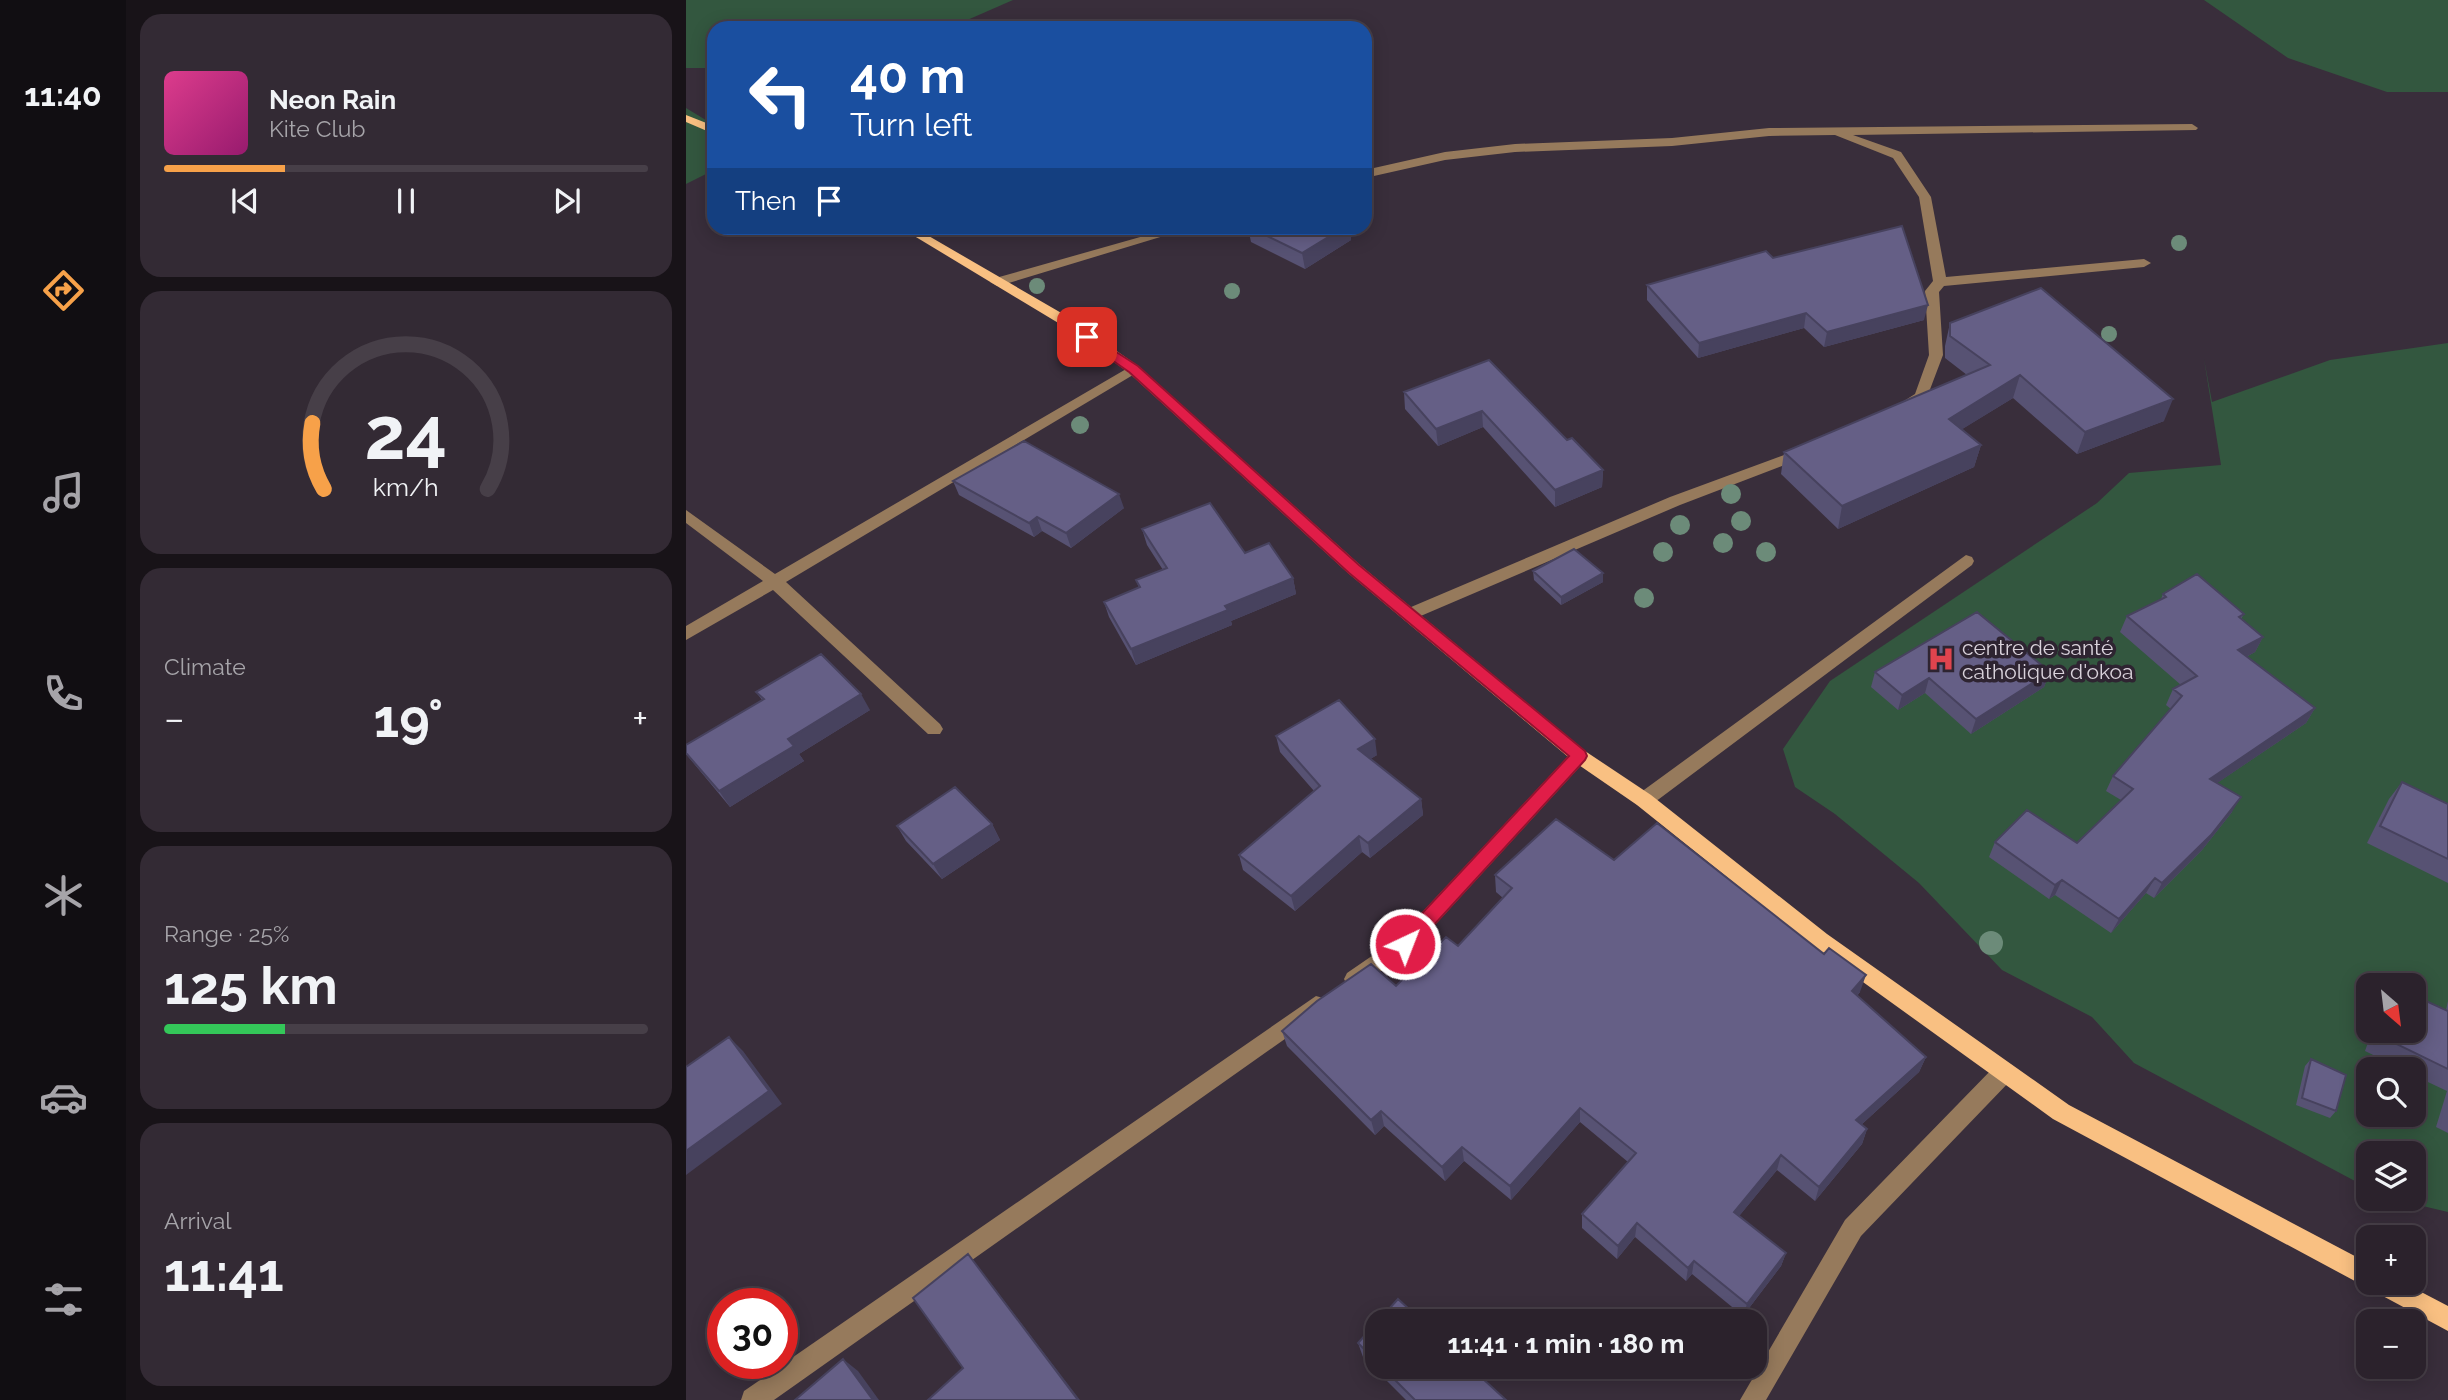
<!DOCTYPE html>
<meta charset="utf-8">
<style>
:root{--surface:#2b222c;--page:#332a34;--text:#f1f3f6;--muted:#a6a4a9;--line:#473f48;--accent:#f7a149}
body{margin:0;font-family:Raleway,sans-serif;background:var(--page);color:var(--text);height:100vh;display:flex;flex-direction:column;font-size:26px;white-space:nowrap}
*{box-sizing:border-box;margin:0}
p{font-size:23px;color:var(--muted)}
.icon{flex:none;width:38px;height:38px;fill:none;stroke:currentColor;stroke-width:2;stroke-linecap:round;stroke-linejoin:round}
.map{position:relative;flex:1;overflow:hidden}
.details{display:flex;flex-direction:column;gap:14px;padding:14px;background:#181318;width:560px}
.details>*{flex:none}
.hud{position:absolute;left:21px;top:21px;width:665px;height:214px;border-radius:21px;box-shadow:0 4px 18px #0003,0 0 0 2px var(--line);background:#1a4fa0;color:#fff;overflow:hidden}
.needle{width:46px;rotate:152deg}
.fabs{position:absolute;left:1670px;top:973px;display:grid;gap:14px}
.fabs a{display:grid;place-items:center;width:70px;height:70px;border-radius:14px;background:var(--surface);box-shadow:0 4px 18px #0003,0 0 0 2px var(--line);font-size:35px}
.speed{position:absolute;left:21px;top:1288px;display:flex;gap:14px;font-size:35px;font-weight:700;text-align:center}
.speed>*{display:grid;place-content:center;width:91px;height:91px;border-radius:50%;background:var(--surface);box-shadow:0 4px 18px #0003,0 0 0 2px var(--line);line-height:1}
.speed .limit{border:10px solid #d22;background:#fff;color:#111}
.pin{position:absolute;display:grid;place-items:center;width:60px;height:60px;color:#fff;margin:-30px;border-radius:14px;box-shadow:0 4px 10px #0006}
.me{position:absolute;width:77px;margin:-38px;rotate:43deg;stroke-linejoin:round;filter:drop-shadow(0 0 5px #0008)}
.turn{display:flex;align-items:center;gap:24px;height:147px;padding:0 28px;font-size:32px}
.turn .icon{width:91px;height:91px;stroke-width:2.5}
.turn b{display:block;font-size:49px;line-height:60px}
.then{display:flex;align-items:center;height:66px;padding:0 28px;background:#0003;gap:14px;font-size:26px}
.big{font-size:52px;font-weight:700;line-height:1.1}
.details .card{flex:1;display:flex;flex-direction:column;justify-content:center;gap:10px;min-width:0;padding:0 24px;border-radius:21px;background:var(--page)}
.details .dial{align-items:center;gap:0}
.dial svg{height:182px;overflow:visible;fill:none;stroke:var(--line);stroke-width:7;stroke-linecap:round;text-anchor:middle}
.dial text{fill:var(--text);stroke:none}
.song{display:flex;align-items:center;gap:21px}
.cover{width:84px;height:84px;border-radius:10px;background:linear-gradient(135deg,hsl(330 70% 55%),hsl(320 70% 35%))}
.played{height:7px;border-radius:4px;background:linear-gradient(90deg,var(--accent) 25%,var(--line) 25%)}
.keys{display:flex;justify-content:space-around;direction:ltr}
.heat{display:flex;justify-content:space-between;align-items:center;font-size:38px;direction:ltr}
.charge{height:10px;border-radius:5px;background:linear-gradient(90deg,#34c759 25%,var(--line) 0)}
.trip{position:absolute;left:679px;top:1309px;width:402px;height:70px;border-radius:21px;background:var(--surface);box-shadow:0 4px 18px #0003,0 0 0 2px var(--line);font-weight:700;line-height:70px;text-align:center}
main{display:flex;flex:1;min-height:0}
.dock{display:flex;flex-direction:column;width:126px;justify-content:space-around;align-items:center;background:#110e12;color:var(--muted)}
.dock .icon{width:49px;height:49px}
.dock .current{color:var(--accent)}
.dock b{font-size:32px;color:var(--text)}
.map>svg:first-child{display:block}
</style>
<main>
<nav class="dock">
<b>11:40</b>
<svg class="icon current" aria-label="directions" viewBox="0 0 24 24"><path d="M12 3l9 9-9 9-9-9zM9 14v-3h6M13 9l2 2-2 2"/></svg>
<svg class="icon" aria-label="music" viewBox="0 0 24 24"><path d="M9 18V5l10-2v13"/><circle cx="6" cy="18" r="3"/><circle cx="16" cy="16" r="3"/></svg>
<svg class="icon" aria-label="phone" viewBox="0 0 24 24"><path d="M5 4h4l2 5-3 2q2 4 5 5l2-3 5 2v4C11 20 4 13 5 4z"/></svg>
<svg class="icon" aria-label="climate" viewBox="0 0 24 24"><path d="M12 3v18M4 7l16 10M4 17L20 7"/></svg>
<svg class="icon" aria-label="car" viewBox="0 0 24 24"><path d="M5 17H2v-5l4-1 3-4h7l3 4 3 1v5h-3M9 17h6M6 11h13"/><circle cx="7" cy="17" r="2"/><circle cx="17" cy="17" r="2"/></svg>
<svg class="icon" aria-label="filters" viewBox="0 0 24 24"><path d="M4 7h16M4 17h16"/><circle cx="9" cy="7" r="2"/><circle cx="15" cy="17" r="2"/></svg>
</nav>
<section class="details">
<div class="card">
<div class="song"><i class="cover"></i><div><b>Neon Rain</b><p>Kite Club</p></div></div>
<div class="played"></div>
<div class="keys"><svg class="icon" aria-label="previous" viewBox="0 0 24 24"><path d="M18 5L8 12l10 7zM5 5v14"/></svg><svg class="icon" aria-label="pause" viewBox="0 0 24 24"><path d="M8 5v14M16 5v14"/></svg><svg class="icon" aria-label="next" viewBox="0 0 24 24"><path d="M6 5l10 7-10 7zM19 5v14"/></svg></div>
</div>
<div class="card dial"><svg viewBox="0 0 100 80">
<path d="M14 69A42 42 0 1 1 86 69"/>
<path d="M14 69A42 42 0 0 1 9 40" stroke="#f7a149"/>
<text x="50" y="56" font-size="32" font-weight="700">24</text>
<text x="50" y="72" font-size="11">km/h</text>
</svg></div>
<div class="card"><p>Climate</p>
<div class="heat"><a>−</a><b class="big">19°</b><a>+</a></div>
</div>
<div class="card"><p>Range · 25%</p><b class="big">125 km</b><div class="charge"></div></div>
<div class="card"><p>Arrival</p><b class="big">11:41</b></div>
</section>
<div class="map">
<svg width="1762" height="1400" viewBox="0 0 1762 1400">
<rect width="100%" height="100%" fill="#392e3b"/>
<path fill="#33573f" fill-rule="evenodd" d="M0 0H327L263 28H28V68H0Z
M1518 0H1762V92H1701L1602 58Z
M0 108 28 125V170L0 184Z
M1762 343V1212L1707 1199H1727V1153H1682V1188L1448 1063 1406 1017 1316 970 1233 883 1149 814 1109 787 1097 749 1144 681 1411 503 1443 473 1535 465 1518 359 1526 402 1644 360ZM1682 985H1727V1031H1682ZM1682 1069H1727V1115H1682Z"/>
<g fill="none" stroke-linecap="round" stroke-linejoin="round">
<path fill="#967a5c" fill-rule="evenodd" d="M1506 124 1512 128 1510 130 1167 135 1215 152 1245 197 1260 277 1458 259 1465 263 1458 267 1258 286 1253 292 1257 355 1240 400 1217 411 1210 406 1229 394 1243 355 1239 291 1247 281 1233 197 1207 158 1149 135 1083 136 986 146 829 152 759 160 679 178V170L759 152 829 144 986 138 1083 128Z
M486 228H504L316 285 311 286 304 282 306 279Z
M447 365 452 366V372L100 582 254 724 257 729 254 734H242L87 590 0 640V626L77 581 0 523V510L89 574Z
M1120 447 1125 449 1127 452 1125 455 994 505 730 618H718L716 614 718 610 984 497Z
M1280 555 1286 557 1288 561 1286 565 965 805 958 807 951 805 949 800 951 795Z
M893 749 899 751 902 756 899 761 726 950 675 985 668 988 661 985 658 979 661 973 712 938 887 751Z
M630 996 637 998 640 1005 637 1012 88 1400H55L58 1391Z
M1318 1062 1326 1065 1329 1072 1326 1079 1175 1236 1080 1400H1054L1159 1220 1310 1065Z"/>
<path fill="#f9c082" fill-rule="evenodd" d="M0 115 28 126V134L0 122Z
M215 228H229L384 318 452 366 674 565 899 751 965 795 1141 934 1383 1105 1682 1263V1283H1718L1762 1306V1331L1367 1119 1127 946 951 805 887 761 662 573 442 372 374 324Z"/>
</g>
<g fill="#6c8b79">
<circle cx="1493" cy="243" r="8"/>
<circle cx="351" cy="286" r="8"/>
<circle cx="546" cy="291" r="8"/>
<circle cx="1423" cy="334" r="8"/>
<circle cx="394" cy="425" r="9"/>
<circle cx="1045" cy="494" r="10"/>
<circle cx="1055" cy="521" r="10"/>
<circle cx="994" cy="525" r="10"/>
<circle cx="1037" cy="543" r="10"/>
<circle cx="977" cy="552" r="10"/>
<circle cx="1080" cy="552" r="10"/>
<circle cx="958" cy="598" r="10"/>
<circle cx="1305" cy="943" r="12"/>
</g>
<path fill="#575273" d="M562 228H664L665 240 619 269 565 242Z
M1087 258 1238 320 1138 347 1118 328 1012 358 961 300V285Z
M1264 323 1478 421 1391 454 1327 398 1276 429 1295 445 1288 467 1152 529 1095 474 1098 452 1281 375 1259 358V346Z
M803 360 881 440 917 470 916 487 869 507 797 427 752 446 719 409 718 392Z
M267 481 438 508 385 548 356 531 348 537 273 495Z
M456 529 559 553 607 578 610 594 545 621 546 625 450 665 423 617 418 602 453 588 450 580 477 570 461 545Z
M847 571 917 573V582L875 605 848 580Z
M1477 594 1558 614 1555 619 1577 637 1569 652 1560 657 1629 708 1620 723 1531 783 1546 812 1516 850 1468 898 1460 893 1425 933 1369 895 1363 899 1303 857 1309 842 1391 843 1435 800 1420 791 1427 776 1485 709 1480 705 1487 689 1495 685 1434 632 1441 616 1475 599Z
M1189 672H1364L1358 687 1285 734 1239 693 1212 710 1185 687Z
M70 692 184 710 113 754 118 761 44 807 0 754 76 700Z
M590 736 691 755 684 759 735 799 737 815 684 858 676 852 609 911 557 870 553 855 628 791 594 752Z
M1716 782 1762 804V883L1681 843 1703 799Z
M306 824 314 840 256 879 220 841 211 826Z
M928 860 1174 992 1171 996 1240 1057 1233 1072 1175 1125 1181 1129 1176 1144 1129 1201 1091 1170 1053 1216 1100 1253 1095 1266 1057 1316 1006 1274 1000 1281 949 1237 931 1259 896 1228V1214L942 1162 894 1122 825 1200 778 1161 759 1181 698 1126 689 1135 601 1046 596 1031 710 986 772 946 817 898 810 892 809 875Z
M1762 1001V1133L1750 1127 1761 1091 1727 1075V1069H1716L1679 1051 1686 1031H1727L1760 1010Z
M1625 1059 1650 1111 1644 1118 1610 1105 1619 1066Z
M691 1322V1367H784L820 1400H720L677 1357 672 1343Z"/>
<path fill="#47425e" d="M657 228H664L665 240 619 269 616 253Z
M1242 305 1238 320 1138 347 1141 332Z
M1120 313 1118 328 1012 358 1013 343Z
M1334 375 1327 398 1257 441 1263 419Z
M1487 399 1478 421 1391 454 1399 432Z
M796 411 797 427 752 446 750 429Z
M1295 445 1288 467 1152 529 1156 506Z
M917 470 916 487 869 507V490Z
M433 494 438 508 385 548 380 533Z
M351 517 356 531 348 537 343 523Z
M917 573V582L875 605V597Z
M607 578 610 594 545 621 546 625 450 665 445 649 539 606Z
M1577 637 1569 652 1543 666 1552 650Z
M1364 672 1358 687 1285 734 1290 719Z
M1243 678 1239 693 1212 710 1216 695Z
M175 694 184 710 113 754 118 761 44 807 33 791 102 739Z
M1629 708 1620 723 1515 794 1524 779Z
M689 739 691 755 675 765 672 749Z
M1555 797 1546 812 1516 850 1468 898 1476 883Z
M735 799 737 815 684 858 682 843Z
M306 824 314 840 256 879 247 864Z
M673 836 676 852 609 911 605 896Z
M1469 878 1460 893 1425 933 1433 919Z
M1376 880 1369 895 1363 899 1369 885Z
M1180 975 1174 992 1161 1007 1166 991Z
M43 1037 57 1051 96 1104 0 1175V1151Z
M1240 1057 1233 1072 1164 1135 1170 1120Z
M894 1108V1122L825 1200 824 1186Z
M695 1111 698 1126 689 1135 685 1120Z
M1181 1129 1176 1144 1129 1201 1133 1187Z
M776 1147 778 1161 759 1181 756 1167Z
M1095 1155 1091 1170 1045 1226 1048 1212Z
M951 1223 949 1237 931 1259 932 1246Z
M1100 1253 1095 1266 1057 1316 1061 1304Z
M282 1254 293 1268 394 1400H392Z
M1008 1261 1006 1274 1000 1281 1002 1268Z
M157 1359 172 1371 193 1400H187Z"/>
<path fill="#655f86" stroke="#47425e" stroke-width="2" d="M1216 226 1242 305 1141 332 1120 313 1013 343 961 285 1080 251 1087 258Z
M565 228H657L616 253Z
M1355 288 1487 399 1399 432 1334 375 1263 419 1295 445 1156 506 1098 452 1304 365 1264 336V323Z
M803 360 881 440 886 438 917 470 869 490 796 411 750 429 718 392Z
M338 441 433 494 380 533 351 517 343 523 267 481Z
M524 503 559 553 583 543 607 578 539 606 542 610 445 649 418 602 454 587 450 580 481 568 456 529Z
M888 549 917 573 875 597 847 571Z
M1511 574 1558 614 1553 617 1577 637 1552 650 1629 708 1524 779 1555 797 1525 835 1476 883 1469 878 1433 919 1376 880 1369 885 1309 842 1341 810 1391 843 1447 789 1427 776 1496 696 1487 689 1511 676 1441 616 1480 597 1477 594Z
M1291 612 1364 672 1290 719 1243 678 1216 695 1189 672Z
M135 654 175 694 102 739 108 746 33 791 0 753V745L78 699 70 692Z
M653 700 689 739 672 749 735 799 682 843 673 836 605 896 553 855 634 786 590 736Z
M1716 782 1762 804V859L1694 826Z
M269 787 306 824 247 864 211 826Z
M870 819 928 860 971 823 1138 954 1143 948 1180 975 1166 991 1240 1057 1170 1120 1181 1129 1133 1187 1095 1155 1048 1212 1100 1253 1061 1304 1008 1261 1002 1268 951 1223 932 1246 896 1214 950 1153 894 1108 824 1186 776 1147 756 1167 695 1111 685 1120 596 1031 631 1001 685 964 710 986 760 937 772 946 826 888 809 875Z
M1727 995 1762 1011V1069L1694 1036 1695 1031H1727Z
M43 1037 83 1091 0 1151V1067Z
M1625 1059 1660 1075 1650 1111 1616 1098Z
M282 1254 392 1400H242L277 1368 227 1298Z
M712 1299 736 1321H692Z
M691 1322V1362L672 1343Z
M157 1359 187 1400H109Z
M696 1367H784L820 1400H729Z"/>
<path fill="#e11d48" stroke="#92132f" stroke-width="2" d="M401 333 452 366 673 565 899 751 901 756 899 760 726 949 719 952 713 949 710 944 713 938 883 756 663 573 443 372 397 340V335Z"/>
<defs>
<symbol id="hospital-bare" viewBox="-9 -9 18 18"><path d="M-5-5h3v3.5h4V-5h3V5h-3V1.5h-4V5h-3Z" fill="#e0444e" stroke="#2e2431" stroke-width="2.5" paint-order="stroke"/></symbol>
</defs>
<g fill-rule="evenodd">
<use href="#hospital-bare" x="1236" y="640" width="38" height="38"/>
</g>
<g text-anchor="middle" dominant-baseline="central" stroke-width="7" stroke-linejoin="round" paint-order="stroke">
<g font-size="21" fill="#d9d2db" stroke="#2e2431" text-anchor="start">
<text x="1276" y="647">centre de santé<tspan x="1276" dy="24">catholique d'okoa</tspan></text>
</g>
</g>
</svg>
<div class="fabs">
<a><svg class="needle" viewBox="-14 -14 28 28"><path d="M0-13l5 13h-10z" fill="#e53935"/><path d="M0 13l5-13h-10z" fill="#a6a4a9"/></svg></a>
<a><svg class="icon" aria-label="search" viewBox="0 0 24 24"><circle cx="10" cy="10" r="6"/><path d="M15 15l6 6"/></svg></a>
<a><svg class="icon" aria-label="layers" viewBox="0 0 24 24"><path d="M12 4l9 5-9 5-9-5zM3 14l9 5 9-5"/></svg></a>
<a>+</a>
<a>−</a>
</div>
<div class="speed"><div class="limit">30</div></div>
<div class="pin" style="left:401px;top:337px;background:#d93025"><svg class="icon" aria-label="arrive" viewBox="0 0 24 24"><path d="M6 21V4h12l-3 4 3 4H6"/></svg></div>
<svg class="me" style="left:719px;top:944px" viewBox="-20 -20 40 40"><circle r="17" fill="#e11d48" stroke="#fff" stroke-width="3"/><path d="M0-11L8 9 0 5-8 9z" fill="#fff"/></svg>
<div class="trip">11:41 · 1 min · 180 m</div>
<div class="hud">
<div class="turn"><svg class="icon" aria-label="left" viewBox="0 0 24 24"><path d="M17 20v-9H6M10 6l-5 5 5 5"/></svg><div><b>40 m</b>Turn left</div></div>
<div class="then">Then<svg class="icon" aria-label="arrive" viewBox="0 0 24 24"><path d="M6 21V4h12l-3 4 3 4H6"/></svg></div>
</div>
</div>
</main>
